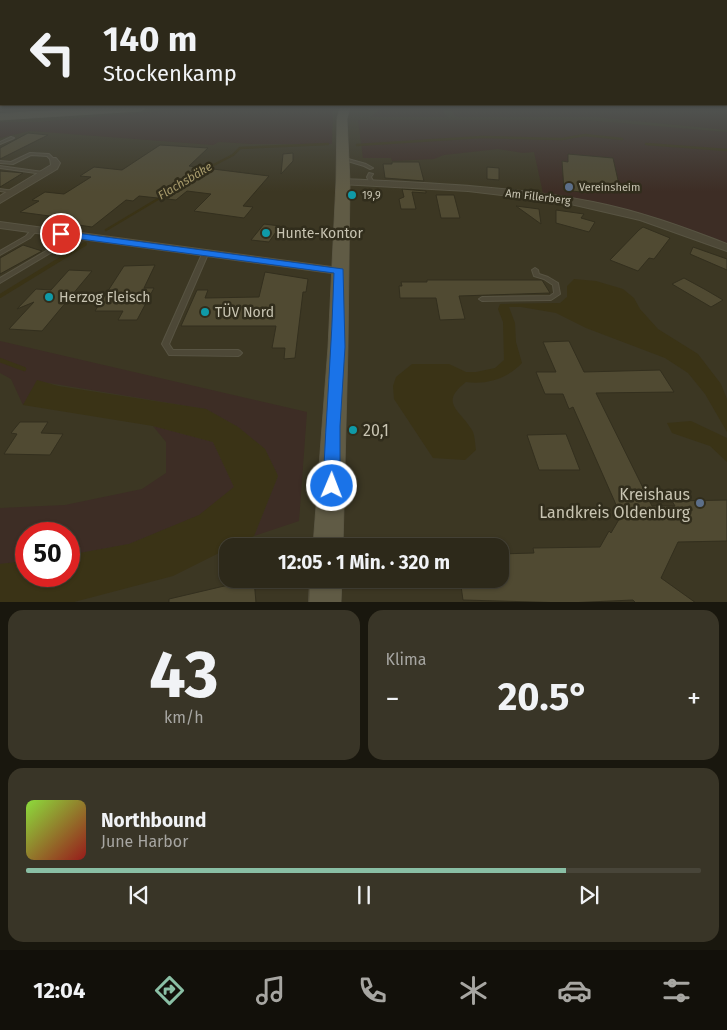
<!DOCTYPE html>
<html lang="de">
<meta charset="utf-8">
<style>
:root{--surface:#2d291a;--page:#393527;--text:#f1f3f6;--muted:#a7a6a2;--line:#484539;--accent:#8abfa5}
body{margin:0;font-family:"Fira Sans",sans-serif;background:var(--page);color:var(--text);height:100vh;display:flex;flex-direction:column;font-size:19px;white-space:nowrap}
*{box-sizing:border-box;margin:0}
p{font-size:16px;color:var(--muted)}
.icon{flex:none;width:28px;height:28px;fill:none;stroke:currentColor;stroke-width:2;stroke-linecap:round;stroke-linejoin:round}
.map{position:relative;height:602px;overflow:hidden}
.panel{display:flex;flex-direction:column;gap:8px;padding:8px;background:#19170e;flex:1}
.panel>*{flex:none}
.hud{position:absolute;left:0px;top:0px;width:728px;height:105px;box-shadow:0 1px 4px #0004,0 0 0 1px var(--line);background:#2d291a;color:var(--text);overflow:hidden}
.speed{position:absolute;left:15px;top:522px;display:flex;gap:10px;font-size:25px;font-weight:700;text-align:center}
.speed>*{display:grid;place-content:center;width:65px;height:65px;border-radius:50%;background:var(--surface);box-shadow:0 1px 4px #0004,0 0 0 1px var(--line);line-height:1}
.speed .limit{border:8px solid #d22;background:#fff;color:#111}
.pin{position:absolute;display:grid;place-items:center;width:42px;height:42px;color:#fff;margin:-21px;border:2px solid #fff;border-radius:50%;box-shadow:0 1px 5px #0007}
.me{position:absolute;width:55px;margin:-28px;rotate:1deg;stroke-linejoin:round;filter:drop-shadow(0 0 4px #0008)}
.turn{display:flex;align-items:center;gap:18px;height:105px;padding:0 20px;font-size:22px}
.turn .icon{width:65px;height:65px;stroke-width:2.5}
.turn b{display:block;font-size:35px;line-height:42px}
.big{font-size:38px;font-weight:700;line-height:1.1}
.panel .tile{flex:1;display:flex;flex-direction:column;justify-content:center;gap:8px;min-width:0;padding:0 18px;border-radius:15px;background:var(--page)}
.panel .dial{align-items:center;gap:0}
.dial b{font-size:65px;line-height:1}
.song{display:flex;align-items:center;gap:15px}
.cover{width:60px;height:60px;border-radius:8px;background:linear-gradient(135deg,hsl(90 70% 55%),hsl(0 70% 35%))}
.played{height:5px;border-radius:2px;background:linear-gradient(90deg,var(--accent) 80%,var(--line) 80%)}
.keys{display:flex;justify-content:space-around;direction:ltr}
.heat{display:flex;justify-content:space-between;align-items:center;font-size:28px;direction:ltr}
.panel .tiles{flex:1;display:grid;gap:8px;grid-template-columns:1fr 1fr}
.tile:last-child{grid-column:span 2}
.trip{position:absolute;left:219px;top:538px;width:290px;height:50px;border-radius:15px;background:var(--surface);box-shadow:0 1px 4px #0004,0 0 0 1px var(--line);font-weight:700;line-height:50px;text-align:center}
.tabs{display:flex;height:80px;justify-content:space-around;align-items:center;background:#12100a;color:var(--muted)}
.tabs .icon{width:35px;height:35px}
.tabs .on{color:var(--accent)}
.tabs b{font-size:22px;color:var(--text)}
.map>svg:first-child{display:block}
</style>
<div class="map">
<svg width="727" height="603" viewBox="0 0 727 603">
<rect width="100%" height="100%" fill="#3c3723"/>
<path fill="#3d2d25" d="M190 108H333L332 144H252L219 142 213 145 30 131 0 138V122H39Z
M448 108H727V130L596 117H456Z
M442 109 447 117H370L379 110Z
M358 120H585L727 132V244C666 223 607 202 543 193L534 152 523 153 498 149 444 155 434 159 392 161 391 158H363Z
M0 341 307 412 299 521 254 536 278 476 265 449 238 427 206 409 37 381 23 405 11 379 0 373Z
M153 426 213 442 234 487 200 515 129 544 69 555V534H26V561L0 564V508L65 505 142 489 166 473V442Z"/>
<path fill="#3a3316" d="M574 279 596 281 623 289 634 298 640 309 658 329 698 354 721 384 727 399V432L705 394 688 373 665 358 586 328 556 313 521 307H509L515 323 516 342 522 363C508 378 487 385 466 382 439 403 459 409 472 430 475 435 475 444 476 450L465 460 433 458 394 399 393 386 396 377 412 364H449L466 372H476L495 368 504 360 503 322 498 309 500 304 560 303 567 297V286Z
M37 380 58 386 206 409 238 427 265 449 278 476 254 536 233 546H228L227 549 173 576 74 602H0V564L26 561V576H69V555L129 544 199 515 234 487 213 442 153 426 23 405Z
M691 421 727 438V462L710 446 672 433 667 423Z"/>
<g fill="none" stroke-linecap="round" stroke-linejoin="round">
<path stroke="#3a3316" stroke-width="2.5" d="M646 144 727 150
M357 145 482 137 562 139 585 135 622 139
M202 171 233 155 240 148 328 144
M106 230 163 196"/>
<path stroke="#3a3316" stroke-width="4" d="M0 296 85 244"/>
<path stroke="#3a3316" stroke-width="4.5" d="M0 360 24 369"/>
</g>
<path fill="#504a32" stroke="#332f1e" d="M28 133 48 135 0 159V148Z
M160 145 208 148 189 166 269 176 243 206 253 207 244 218 194 211 211 194 187 191 176 200 139 196 133 201 126 200 92 227 58 222 64 218 20 212 39 201 32 200 45 192 64 194 91 177 80 176 94 167 122 170Z
M293 153V161L281 174 283 154Z
M568 154 613 158 620 189 588 185 589 193 564 190 562 161 568 162Z
M392 162H419L424 181 385 178 383 164H392Z
M487 167 499 168V180L487 179Z
M0 171 13 172 23 173 0 187Z
M402 189 426 191V193L412 192 416 209H401L399 199 404 197Z
M436 195H454L460 218H441Z
M516 206 539 209 541 224Z
M556 210 584 214 581 218 595 222 589 232 556 223Z
M264 224 280 226 269 242 251 240Z
M643 227 670 238 654 259 649 258 638 271 610 260 639 230Z
M23 245 42 251 0 274V258Z
M693 247 727 259V270L690 254Z
M155 265 144 288H154L137 320H118L123 311H95L124 266Z
M69 270 92 271 42 331 9 329 34 302 17 309 36 289 51 290Z
M265 272 308 279 306 292H303L295 358 284 359 285 348H272L276 326H181L197 290H208L205 298 259 297Z
M684 278 706 290 723 300 711 307 672 284Z
M427 280H542L550 293 459 296 465 319 440 320 436 298H400L399 286H402L401 282H427Z
M569 341 584 372 660 370 674 392 596 393 652 506H675L672 501 727 500V541L678 542 661 578 696 603H636L633 600 568 603 463 600 460 579H500V554L534 553 533 548 600 547 609 531 611 533 621 516 573 407 569 409 563 394H545L536 372H556L543 342Z
M20 422H48L41 433 63 434 50 455 4 454 17 434 11 433Z
M566 434 580 470H539L527 435Z
M254 579 256 603H169V599Z"/>
<g fill="none" stroke-linecap="round" stroke-linejoin="round">
<defs>
<path id="service" d="M11 137 14 138 0 144V142Z
M30 153 49 154 55 160 52 161 47 156 31 155 13 164 0 163V161L11 162Z
M341 157 366 164 373 168 370 169 364 166 341 159Z
M0 166 43 172 45 173 43 174 0 168Z
M369 173 373 174 371 177 374 183V184H370L367 177Z
M0 189 14 191 16 192 14 193 0 191Z
M34 228 37 230 30 238 0 255V251L26 236 32 229Z
M75 234 77 235V237L0 283V278Z
M205 252 208 254 169 344 173 350H238L240 351 242 353 240 355 238 356 169 355 162 344 202 254Z
M535 268 538 270 539 274 548 277 558 283 560 294 551 300 482 301 479 299 482 297 550 296 554 293 553 285 544 279 534 276 532 270Z"/>
<path id="minor" d="M50 158H56L60 163 57 169 0 203V196L51 165Z
M343 179C427 183 511 186 593 202 639 211 683 227 727 244V251L640 220 562 202 468 191 340 184V180Z
M0 222 339 268 345 271 339 274 0 228Z"/>
<path id="secondary" d="M97 108H146L141 111 0 120V114Z
M340 108H350L347 119 350 182 348 347 343 546H313L328 347 336 182 337 119Z
M310 579H342L341 603H309Z"/>
</defs>
<use href="#service" stroke="#585443" stroke-width="2"/>
<use href="#minor" stroke="#585443" stroke-width="2"/>
<use href="#secondary" stroke="#585443" stroke-width="1"/>
<use href="#service" fill="#4d4837" fill-rule="evenodd"/>
<use href="#minor" fill="#4d4837" fill-rule="evenodd"/>
<use href="#secondary" fill="#605b45" fill-rule="evenodd"/>
</g>
<linearGradient id="sky" x2="0" y2="1"><stop stop-color="#211e13"/><stop offset="0.56" stop-color="#505350"/><stop offset="1" stop-color="#505350" stop-opacity="0"/></linearGradient>
<rect width="727" height="192" fill="url(#sky)"/>
<path fill="#1a73e8" stroke="#114b97" d="M61 231 343 269 345 347 340 426V486L337 491 332 493 326 491 323 486C326 415 332 344 334 273L58 236V232Z"/>
<g fill="#5c6f8a" stroke="#312d1c" stroke-width="2">
<circle cx="569" cy="187" r="5"/>
<circle cx="700" cy="503" r="5"/>
</g>
<g fill="#0f9aa8" stroke="#312d1c" stroke-width="2">
<circle cx="352" cy="195" r="5"/>
<circle cx="266" cy="233" r="5"/>
<circle cx="49" cy="297" r="5"/>
<circle cx="205" cy="312" r="5"/>
<circle cx="353" cy="430" r="5"/>
</g>
<g text-anchor="middle" dominant-baseline="central" stroke-width="5" stroke-linejoin="round" paint-order="stroke">
<g font-size="11" fill="#c8c4b2" stroke="#312d1c" text-anchor="start">
<text x="579" y="187">Vereinsheim</text>
<text x="362" y="195">19,9</text>
</g>
<g font-size="11" fill="#c8c4b2" stroke="#312d1c">
<text transform="translate(538 197) rotate(7)">Am Fillerberg</text>
</g>
<g font-size="12" font-style="italic" fill="#a79a6b" stroke="#312d1c">
<text transform="translate(185 181) rotate(-31)">Flachsbäke</text>
</g>
<g font-size="14" fill="#c8c4b2" stroke="#312d1c" text-anchor="start">
<text x="276" y="233">Hunte-Kontor</text>
<text x="59" y="297">Herzog Fleisch</text>
<text x="215" y="312">TÜV Nord</text>
</g>
<g font-size="16" fill="#c8c4b2" stroke="#312d1c" text-anchor="start">
<text x="363" y="430">20,1</text>
<text x="690" y="494" text-anchor="end">Kreishaus<tspan x="690" dy="18">Landkreis Oldenburg</tspan></text>
</g>
</g>
</svg>
<div class="speed"><div class="limit">50</div></div>
<div class="pin" style="left:61px;top:234px;background:#d93025"><svg class="icon" aria-label="arrive" viewBox="0 0 24 24"><path d="M6 21V4h12l-3 4 3 4H6"/></svg></div>
<svg class="me" style="left:332px;top:486px" viewBox="-20 -20 40 40"><circle r="17" fill="#1a73e8" stroke="#fff" stroke-width="3"/><path d="M0-11L8 9 0 5-8 9z" fill="#fff"/></svg>
<div class="trip">12:05 · 1 Min. · 320 m</div>
<div class="hud">
<div class="turn"><svg class="icon" aria-label="left" viewBox="0 0 24 24"><path d="M17 20v-9H6M10 6l-5 5 5 5"/></svg><div><b>140 m</b>Stockenkamp</div></div>
</div>
</div>
<section class="panel">
<div class="tiles">
<div class="tile dial"><b>43</b><p>km/h</p></div>
<div class="tile"><p>Klima</p>
<div class="heat"><a>−</a><b class="big">20.5°</b><a>+</a></div>
</div>
<div class="tile">
<div class="song"><i class="cover"></i><div><b>Northbound</b><p>June Harbor</p></div></div>
<div class="played"></div>
<div class="keys"><svg class="icon" aria-label="previous" viewBox="0 0 24 24"><path d="M18 5L8 12l10 7zM5 5v14"/></svg><svg class="icon" aria-label="pause" viewBox="0 0 24 24"><path d="M8 5v14M16 5v14"/></svg><svg class="icon" aria-label="next" viewBox="0 0 24 24"><path d="M6 5l10 7-10 7zM19 5v14"/></svg></div>
</div>
</div>
</section>
<nav class="tabs">
<b>12:04</b>
<svg class="icon on" aria-label="directions" viewBox="0 0 24 24"><path d="M12 3l9 9-9 9-9-9zM9 14v-3h6M13 9l2 2-2 2"/></svg>
<svg class="icon" aria-label="music" viewBox="0 0 24 24"><path d="M9 18V5l10-2v13"/><circle cx="6" cy="18" r="3"/><circle cx="16" cy="16" r="3"/></svg>
<svg class="icon" aria-label="phone" viewBox="0 0 24 24"><path d="M5 4h4l2 5-3 2q2 4 5 5l2-3 5 2v4C11 20 4 13 5 4z"/></svg>
<svg class="icon" aria-label="climate" viewBox="0 0 24 24"><path d="M12 3v18M4 7l16 10M4 17L20 7"/></svg>
<svg class="icon" aria-label="car" viewBox="0 0 24 24"><path d="M5 17H2v-5l4-1 3-4h7l3 4 3 1v5h-3M9 17h6M6 11h13"/><circle cx="7" cy="17" r="2"/><circle cx="17" cy="17" r="2"/></svg>
<svg class="icon" aria-label="filters" viewBox="0 0 24 24"><path d="M4 7h16M4 17h16"/><circle cx="9" cy="7" r="2"/><circle cx="15" cy="17" r="2"/></svg>
</nav>
